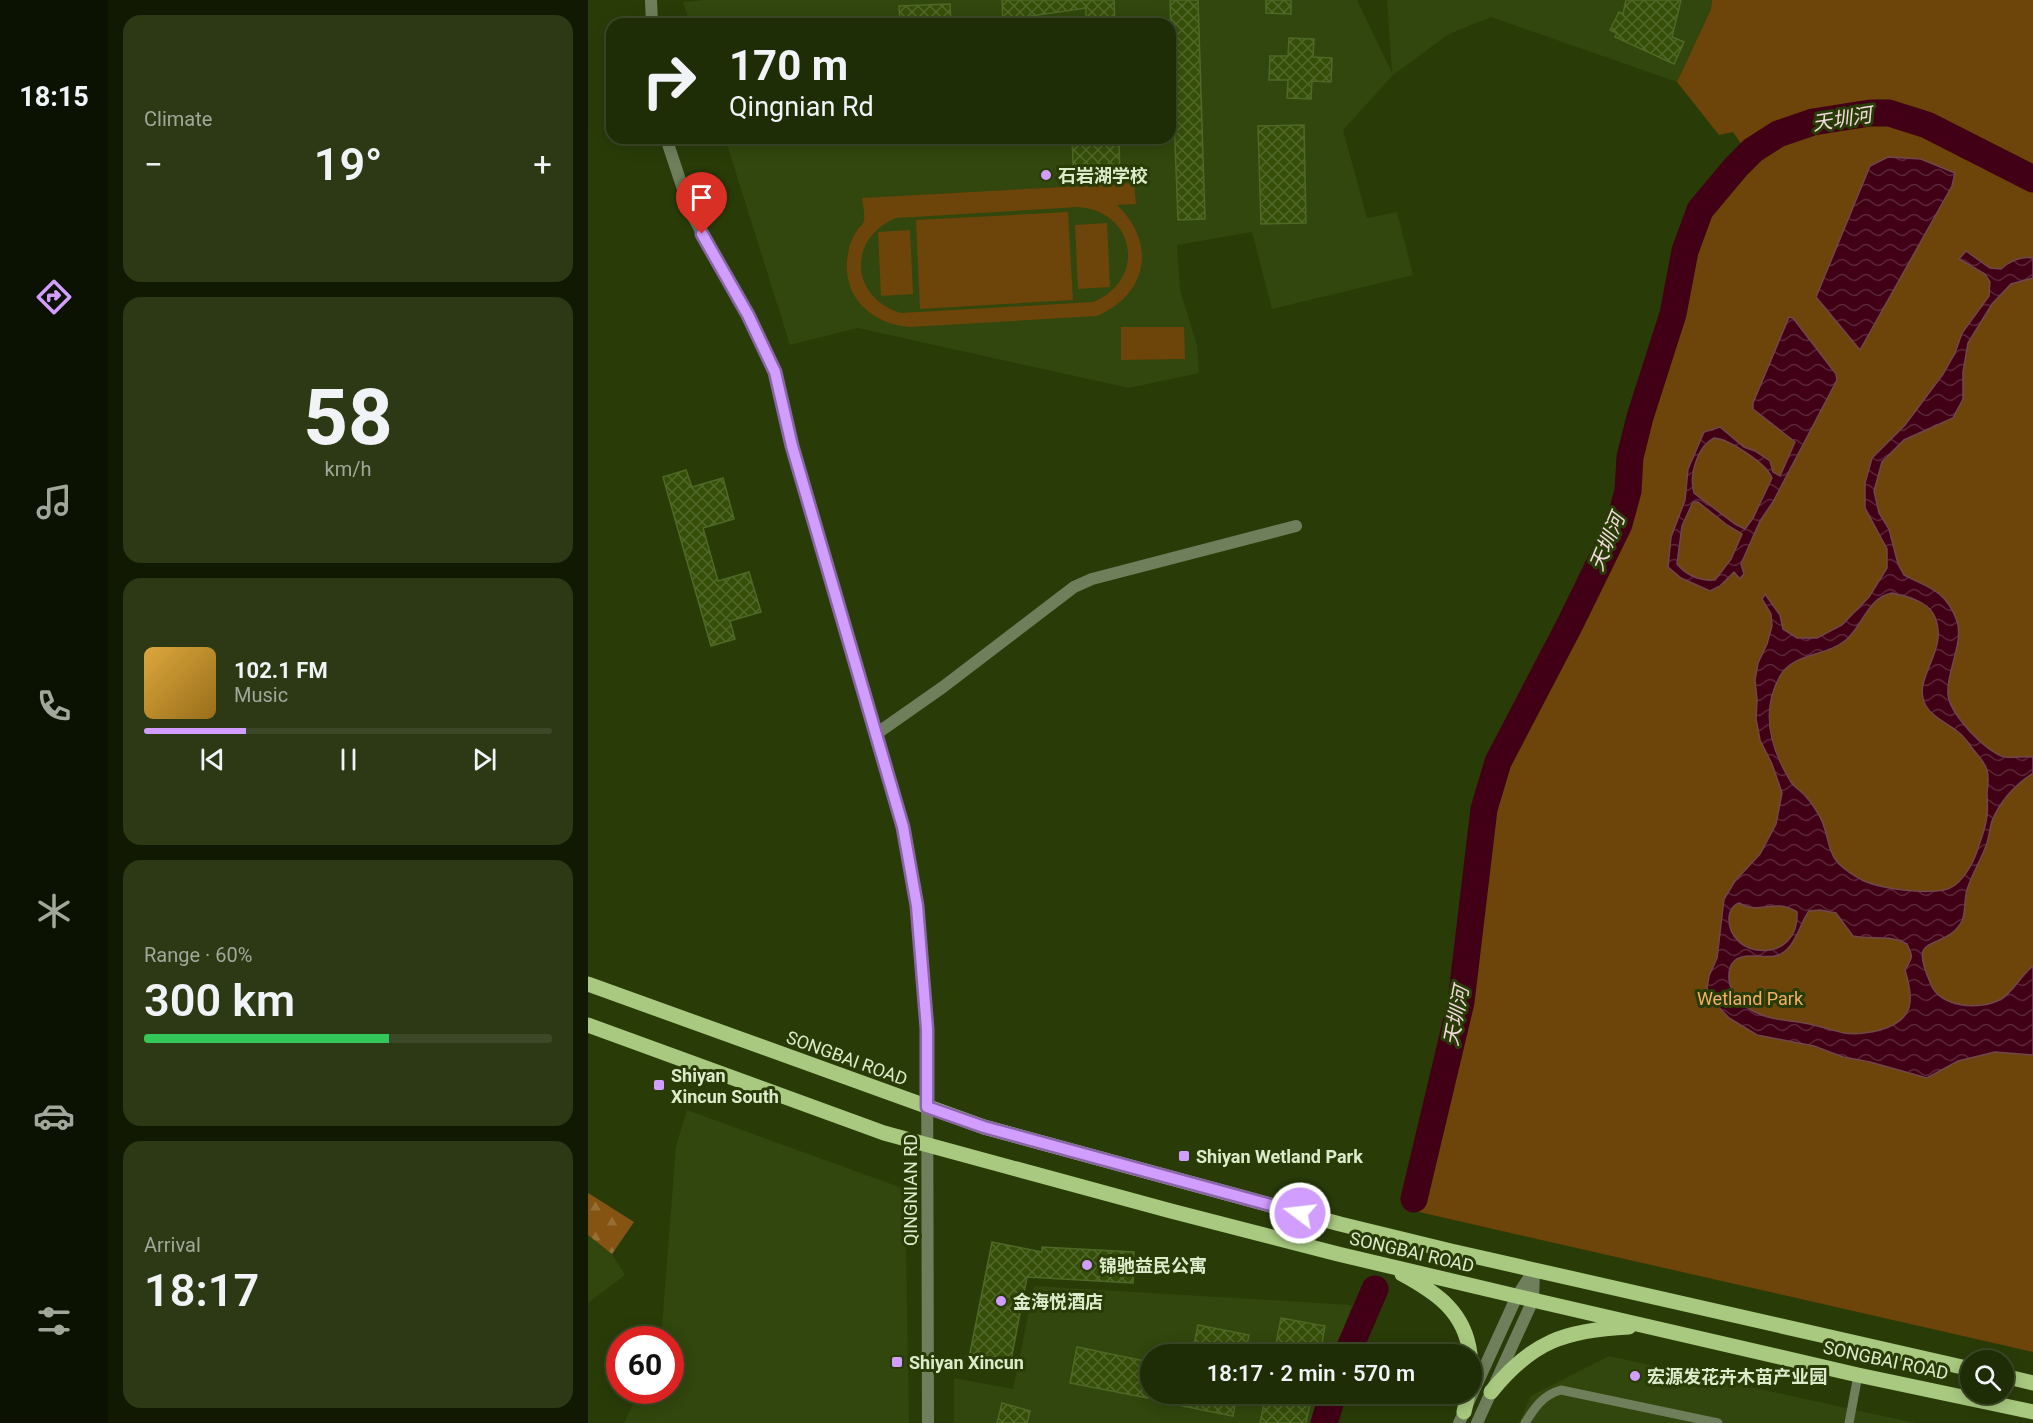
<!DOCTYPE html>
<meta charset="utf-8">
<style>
:root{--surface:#1f2d06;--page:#2c3914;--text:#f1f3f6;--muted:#a1a89b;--line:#3c4928;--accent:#d19dfe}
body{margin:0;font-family:Roboto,"Noto Sans SC",sans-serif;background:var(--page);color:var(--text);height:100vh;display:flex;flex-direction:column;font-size:22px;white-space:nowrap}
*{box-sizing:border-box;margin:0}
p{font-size:20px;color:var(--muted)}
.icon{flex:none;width:33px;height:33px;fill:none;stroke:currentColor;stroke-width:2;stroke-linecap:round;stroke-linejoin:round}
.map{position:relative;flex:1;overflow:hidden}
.side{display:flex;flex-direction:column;gap:15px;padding:15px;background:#111903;width:480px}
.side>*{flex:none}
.guide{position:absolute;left:18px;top:18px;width:570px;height:126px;border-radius:18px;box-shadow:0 3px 15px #0003,0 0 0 2px var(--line);background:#1f2d06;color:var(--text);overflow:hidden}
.fabs{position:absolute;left:1372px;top:1350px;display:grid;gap:12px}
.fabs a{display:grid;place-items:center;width:54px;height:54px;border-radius:50%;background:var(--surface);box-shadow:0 3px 15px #0003,0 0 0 2px var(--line);font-size:30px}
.speed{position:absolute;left:18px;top:1326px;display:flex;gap:12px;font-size:30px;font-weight:700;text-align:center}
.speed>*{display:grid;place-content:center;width:78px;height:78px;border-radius:50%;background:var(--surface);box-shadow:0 3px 15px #0003,0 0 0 2px var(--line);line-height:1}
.speed .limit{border:9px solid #d22;background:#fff;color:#111}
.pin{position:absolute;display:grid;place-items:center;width:51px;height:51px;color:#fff;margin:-62px -26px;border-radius:50% 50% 50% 0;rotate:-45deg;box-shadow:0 0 6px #0007}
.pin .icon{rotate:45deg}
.me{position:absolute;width:66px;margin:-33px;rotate:285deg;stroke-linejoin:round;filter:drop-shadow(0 0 4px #0008)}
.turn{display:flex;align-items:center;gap:21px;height:126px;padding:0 24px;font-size:27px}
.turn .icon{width:78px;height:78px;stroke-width:2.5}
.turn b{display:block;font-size:42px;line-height:51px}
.big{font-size:45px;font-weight:600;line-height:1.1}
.side .tile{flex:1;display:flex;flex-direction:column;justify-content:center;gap:9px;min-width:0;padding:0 21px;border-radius:18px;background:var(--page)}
.side .dial{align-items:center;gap:0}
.dial b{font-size:78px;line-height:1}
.song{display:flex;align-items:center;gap:18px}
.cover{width:72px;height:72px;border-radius:9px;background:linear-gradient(135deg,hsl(40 70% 55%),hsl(40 70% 35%))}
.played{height:6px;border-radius:3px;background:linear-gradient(90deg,var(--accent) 25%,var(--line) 25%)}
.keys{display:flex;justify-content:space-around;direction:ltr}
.heat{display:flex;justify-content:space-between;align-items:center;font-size:33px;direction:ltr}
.charge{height:9px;border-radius:4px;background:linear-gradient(90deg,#34c759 60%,var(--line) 0)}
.trip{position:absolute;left:552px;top:1344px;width:342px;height:60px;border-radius:30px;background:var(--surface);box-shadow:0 3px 15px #0003,0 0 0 2px var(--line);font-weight:600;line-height:60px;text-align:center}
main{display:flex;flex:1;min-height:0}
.tab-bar{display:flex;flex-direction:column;width:108px;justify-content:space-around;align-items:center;background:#0c1202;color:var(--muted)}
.tab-bar .icon{width:42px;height:42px}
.tab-bar .selected{color:var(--accent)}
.tab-bar b{font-size:27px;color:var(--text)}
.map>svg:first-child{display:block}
</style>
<main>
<nav class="tab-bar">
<b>18:15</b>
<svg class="icon selected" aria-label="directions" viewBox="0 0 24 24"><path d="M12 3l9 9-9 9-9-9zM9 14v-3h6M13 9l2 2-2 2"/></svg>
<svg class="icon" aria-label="music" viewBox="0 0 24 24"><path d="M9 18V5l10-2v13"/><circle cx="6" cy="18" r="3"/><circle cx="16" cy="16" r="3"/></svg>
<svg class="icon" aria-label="phone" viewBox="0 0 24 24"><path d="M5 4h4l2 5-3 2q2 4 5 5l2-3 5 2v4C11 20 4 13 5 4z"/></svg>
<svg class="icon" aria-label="climate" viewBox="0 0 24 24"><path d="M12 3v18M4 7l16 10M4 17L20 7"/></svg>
<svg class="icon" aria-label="car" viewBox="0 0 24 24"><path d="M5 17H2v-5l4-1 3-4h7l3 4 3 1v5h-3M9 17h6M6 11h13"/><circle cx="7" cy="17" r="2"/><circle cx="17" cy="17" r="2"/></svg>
<svg class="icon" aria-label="filters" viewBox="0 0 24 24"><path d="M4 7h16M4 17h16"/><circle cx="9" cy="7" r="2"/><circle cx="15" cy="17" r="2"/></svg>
</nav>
<section class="side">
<div class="tile"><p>Climate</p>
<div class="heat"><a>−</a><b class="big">19°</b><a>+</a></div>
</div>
<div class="tile dial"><b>58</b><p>km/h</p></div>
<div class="tile">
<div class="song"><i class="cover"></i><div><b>102.1 FM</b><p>Music</p></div></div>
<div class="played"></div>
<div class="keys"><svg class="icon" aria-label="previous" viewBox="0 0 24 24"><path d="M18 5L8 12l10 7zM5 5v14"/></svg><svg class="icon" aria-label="pause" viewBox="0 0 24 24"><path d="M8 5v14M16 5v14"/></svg><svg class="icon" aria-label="next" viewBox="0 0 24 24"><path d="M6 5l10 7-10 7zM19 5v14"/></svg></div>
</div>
<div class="tile"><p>Range · 60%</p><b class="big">300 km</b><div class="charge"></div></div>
<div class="tile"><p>Arrival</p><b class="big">18:17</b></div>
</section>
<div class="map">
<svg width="1445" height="1423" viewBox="0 0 1445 1423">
<defs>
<pattern id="forest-firs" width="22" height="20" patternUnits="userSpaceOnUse" patternTransform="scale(1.5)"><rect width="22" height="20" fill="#855413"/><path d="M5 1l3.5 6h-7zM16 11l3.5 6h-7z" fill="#966d34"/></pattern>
<pattern id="water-waves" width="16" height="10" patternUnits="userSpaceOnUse" patternTransform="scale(1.5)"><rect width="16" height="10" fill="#410016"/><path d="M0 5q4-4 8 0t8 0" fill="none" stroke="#5c2537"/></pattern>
<pattern id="building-cross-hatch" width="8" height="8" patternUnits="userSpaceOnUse" patternTransform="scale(1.5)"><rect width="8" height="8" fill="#364f08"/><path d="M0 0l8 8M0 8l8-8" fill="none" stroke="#52682b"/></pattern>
</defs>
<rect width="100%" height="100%" fill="#293c08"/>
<path fill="#31470d" d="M116 0H769L804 73 799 0H1124L1123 9 1089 82 903 17 861 34 805 75 755 130 779 218 809 212 825 275 684 309 664 232 589 245 592 290 609 345 611 373 541 388 270 328 202 345 137 138H582V24H102L95 2Z
M99 1110 317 1189 321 1423H36L51 1391 82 1390V1340L73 1339 88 1146Z
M0 1235 24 1254 37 1275 0 1303Z
M446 1286 764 1305 749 1354H562V1394H737L728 1423H366V1378L425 1389Z
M1021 1356 1327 1423H931L943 1396Z"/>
<path fill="url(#forest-firs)" d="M0 1193 46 1222 24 1254 0 1235Z"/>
<path fill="#6d440a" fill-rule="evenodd" d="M1124 0H1445V1352L831 1212 878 1002 902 808 915 762 989 626 1041 516 1048 484V452L1060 405 1091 313 1099 280 1102 252 1117 212 1143 178 1163 158 1145 132 1131 135 1089 82 1123 9Z
M546 183 548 204 529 205C569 243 560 294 509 316L323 327C284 325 252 296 260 254 261 245 265 236 270 229 272 226 275 225 276 221 277 215 275 205 274 198ZM490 207C548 211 559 280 505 302L313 313C262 298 259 238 308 218Z
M480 212 485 300 332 309 328 220Z
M519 223 522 287 490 289 487 225Z
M322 230 325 294 293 296 290 232Z
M533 327H596L597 359 533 360Z"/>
<path fill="url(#water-waves)" stroke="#70474c" stroke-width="1.5" fill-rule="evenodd" d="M1300 157 1333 159 1367 173 1364 186 1272 350 1228 297 1282 166Z
M1378 251 1402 268 1413 269C1422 261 1432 256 1445 258V278L1423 284 1404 304 1380 343 1375 372V399L1365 418 1316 440 1294 462 1286 491 1291 513 1301 529 1310 564 1316 575C1341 588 1358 590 1369 621 1376 643 1358 673 1360 694 1361 713 1398 753 1417 757 1426 758 1436 756 1445 757V773C1427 785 1412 801 1404 821 1402 828 1401 836 1399 843 1394 859 1384 873 1379 890 1376 900 1378 911 1374 921 1364 941 1340 940 1335 951 1332 959 1339 975 1342 982 1351 1008 1392 1011 1413 999 1425 992 1433 975 1445 966V1055L1407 1052 1370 1061 1339 1078 1282 1062 1255 1057 1226 1046 1169 1035 1141 1018 1125 1001 1119 988 1121 976 1129 958 1136 899 1147 881 1172 854 1188 824 1194 793 1184 764 1172 740 1168 719 1169 700 1167 680 1170 663 1179 644 1184 626 1183 614 1174 599 1177 594 1192 615 1195 629 1209 638H1229L1254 625 1281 597 1299 568V549L1277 508V483L1284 458 1317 425 1355 374 1367 353 1374 333 1401 296 1402 282 1397 274 1371 259ZM1304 593C1318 596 1339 601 1346 615 1363 651 1322 678 1338 706 1344 717 1359 723 1369 731 1375 735 1377 739 1381 744 1387 753 1396 760 1399 770 1401 778 1400 785 1399 793 1399 800 1400 808 1399 815 1398 828 1392 842 1388 854 1383 867 1371 888 1356 890 1335 894 1295 889 1276 881 1268 877 1256 869 1250 863 1239 851 1240 830 1232 817 1228 810 1224 803 1219 798 1215 792 1207 788 1203 782 1182 748 1172 712 1192 676 1206 652 1238 657 1258 640 1275 626 1279 598 1304 593ZM1151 903C1173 916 1186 897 1209 912 1212 965 1139 960 1141 917 1142 910 1145 905 1151 903ZM1232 910 1248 913 1265 936C1285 940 1301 934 1319 944 1326 959 1324 957 1317 970 1326 1000 1327 1020 1292 1030 1280 1033 1268 1035 1256 1033 1242 1030 1229 1025 1216 1023 1200 1020 1182 1020 1167 1012 1150 1004 1137 987 1142 968 1148 949 1173 959 1187 956 1207 952 1211 924 1221 911Z
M1201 317 1205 318 1248 374 1249 380 1185 502 1172 521 1153 564 1156 574 1152 579 1146 572 1132 586 1122 591 1093 578 1080 567 1083 537 1097 500 1100 469 1116 432 1132 427 1156 447 1167 451 1182 461 1185 472 1192 476 1207 442 1165 409V403ZM1126 438C1141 439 1179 464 1184 478L1165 518 1157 529 1147 524 1106 493C1101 475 1109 447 1126 438ZM1105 502H1110L1139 525 1154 534 1143 559 1127 580C1111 581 1099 576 1089 564L1094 526Z"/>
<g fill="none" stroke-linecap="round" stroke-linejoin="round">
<path stroke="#410016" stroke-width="27" d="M826 1199 873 1002 896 809 910 762 982 624 1031 524 1040 491 1042 457 1052 417 1085 314 1097 251 1112 210 1148 167 1165 150 1190 134 1225 122 1282 113H1301L1339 125 1445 179
M759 1354 787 1289
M736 1423 745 1394"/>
</g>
<path fill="url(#building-cross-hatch)" stroke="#4e6927" stroke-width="1.5" d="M414 0H526L527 24H498V8L443 16V24H415Z
M582 0H610L617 219 590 220 586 116 582 117V103H585Z
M678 0H703V14L678 13Z
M1038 0H1093L1084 37 1096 42 1086 64 1027 37 1029 33 1022 30 1031 12 1035 14Z
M362 4 363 24H312L311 6Z
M701 38 726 39 725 57 744 58 743 82 724 81 723 99 699 98 700 80H681L682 56H700Z
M716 125 718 223 673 224 670 126Z
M484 138H531L532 183 486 185Z
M98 470 104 487 135 478 146 519 115 528 130 581 161 572 173 612 142 621 147 639 123 646 75 477Z
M404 1242 454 1252V1247L546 1252 545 1283 439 1277 423 1360 382 1353Z
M693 1318 737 1326 732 1354H686Z
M610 1325 661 1335 657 1354H604Z
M489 1347 562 1362V1388L560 1398 482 1383Z
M596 1394H649L645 1416 594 1406Z
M678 1394H724L718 1423H672Z
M414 1403 442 1411 439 1423H409Z"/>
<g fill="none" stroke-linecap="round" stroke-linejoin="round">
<path stroke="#6f7f5c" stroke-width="9" d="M937 1423C947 1407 955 1395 973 1390L1130 1423
M1261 1423 1270 1375"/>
<path stroke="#6f7f5c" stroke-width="12" d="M288 734 355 687 486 587 504 579 708 526
M871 1423 929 1296 946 1270
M889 1423 945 1300 946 1271"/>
<path stroke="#6f7f5c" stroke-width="12" d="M63 0 64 24
M78 138 103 213 160 315 187 372 204 445 315 827 329 906 339 1029 340 1423"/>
<path stroke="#a8c97f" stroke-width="15" d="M0 984 396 1127 752 1224 863 1251 1383 1369
M0 1025 296 1133 583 1211 750 1254 945 1300 1270 1375 1445 1412
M814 1274C849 1293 877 1312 882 1354
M1416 1376 1445 1383
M903 1392C944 1341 978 1330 1041 1327
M876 1412 880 1394"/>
</g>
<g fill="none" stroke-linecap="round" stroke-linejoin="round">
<defs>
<path id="route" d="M114 234 160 315 187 372 204 446 315 827 329 906 339 1029V1107L396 1127 712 1213"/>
</defs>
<use href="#route" stroke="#8866a5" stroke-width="15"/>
<use href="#route" stroke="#d19dfe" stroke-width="10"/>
</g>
<g fill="#d19dfe" stroke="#293c08" stroke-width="2">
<circle cx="458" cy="175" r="6"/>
<rect x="65" y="1079" width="12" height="12" rx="3"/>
<rect x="590" y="1150" width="12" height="12" rx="3"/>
<circle cx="499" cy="1265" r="6"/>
<circle cx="413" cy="1301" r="6"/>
<rect x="303" y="1356" width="12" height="12" rx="3"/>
<circle cx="1047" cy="1376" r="6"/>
</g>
<g text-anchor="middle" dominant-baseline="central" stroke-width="6" stroke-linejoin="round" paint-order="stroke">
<g font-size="18" font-weight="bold" fill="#dcecca" stroke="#293c08" text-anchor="start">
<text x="470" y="175">石岩湖学校</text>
<text x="83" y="1075">Shiyan<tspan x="83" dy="21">Xincun South</tspan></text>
<text x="608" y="1156">Shiyan Wetland Park</text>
<text x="511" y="1265">锦驰益民公寓</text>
<text x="425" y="1301">金海悦酒店</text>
<text x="321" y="1362">Shiyan Xincun</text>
<text x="1059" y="1376">宏源发花卉木苗产业园</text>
</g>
<g font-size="18" fill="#f4b063" stroke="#293c08">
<text x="1162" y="998">Wetland Park</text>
</g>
<g font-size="18" fill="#dcecca" stroke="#293c08">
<text transform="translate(259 1058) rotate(20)">SONGBAI ROAD</text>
<text transform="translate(322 1190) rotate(-90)">QINGNIAN RD</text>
<text transform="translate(824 1252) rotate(13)">SONGBAI ROAD</text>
<text transform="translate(1298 1360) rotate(12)">SONGBAI ROAD</text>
</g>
<g font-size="20" font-style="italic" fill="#f5dade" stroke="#293c08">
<text transform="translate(1254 119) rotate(-9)">天圳河</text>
<text transform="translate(1019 542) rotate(-67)">天圳河</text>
<text transform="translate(868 1016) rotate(-79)">天圳河</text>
</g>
</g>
</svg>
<div class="fabs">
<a><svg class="icon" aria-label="search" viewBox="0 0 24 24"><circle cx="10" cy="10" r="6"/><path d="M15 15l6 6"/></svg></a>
</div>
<div class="speed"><div class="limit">60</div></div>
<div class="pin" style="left:114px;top:234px;background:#d93025"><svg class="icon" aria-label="arrive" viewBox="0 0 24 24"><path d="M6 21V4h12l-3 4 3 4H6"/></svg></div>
<svg class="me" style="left:712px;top:1213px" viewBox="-20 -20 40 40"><circle r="17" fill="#d19dfe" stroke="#fff" stroke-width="3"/><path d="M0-11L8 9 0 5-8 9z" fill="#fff"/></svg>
<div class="trip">18:17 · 2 min · 570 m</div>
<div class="guide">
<div class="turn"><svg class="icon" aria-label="right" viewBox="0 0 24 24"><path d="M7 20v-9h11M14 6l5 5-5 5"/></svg><div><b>170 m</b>Qingnian Rd</div></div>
</div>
</div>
</main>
